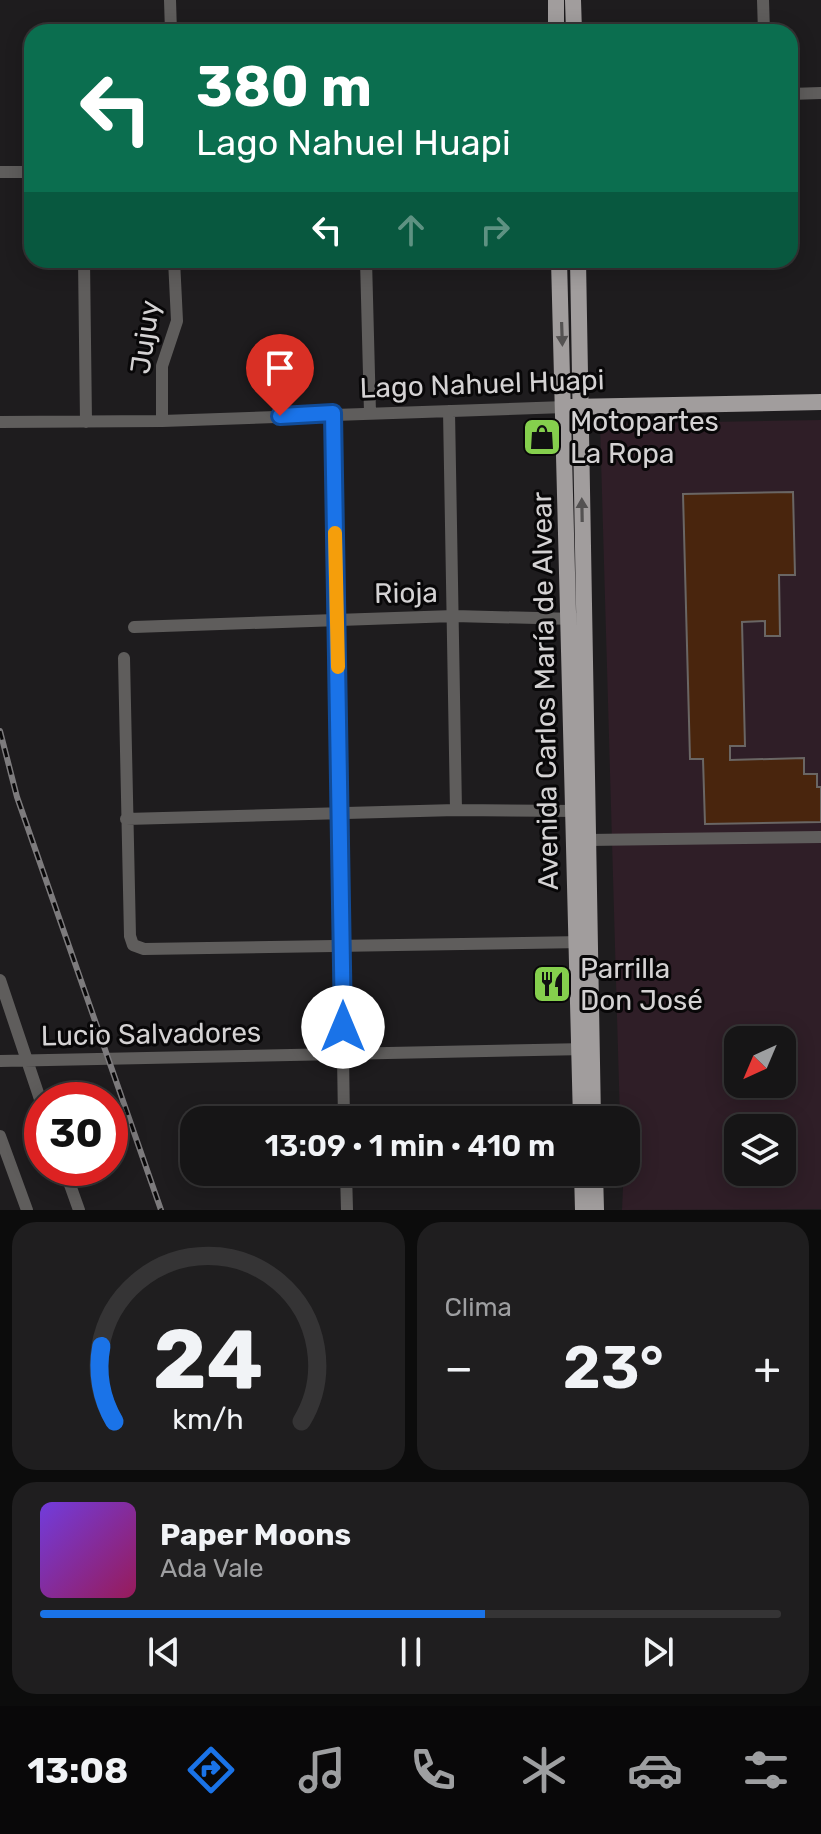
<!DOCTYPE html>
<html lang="es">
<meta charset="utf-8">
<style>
:root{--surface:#161516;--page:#1f1e1f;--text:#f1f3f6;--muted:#9e9fa1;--line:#353435;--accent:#1a73e8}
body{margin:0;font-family:Rubik,sans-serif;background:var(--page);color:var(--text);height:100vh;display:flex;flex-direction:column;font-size:30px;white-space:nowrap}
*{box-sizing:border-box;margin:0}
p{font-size:26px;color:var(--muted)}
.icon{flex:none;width:44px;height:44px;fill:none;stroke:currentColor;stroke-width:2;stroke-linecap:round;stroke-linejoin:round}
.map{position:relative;height:1210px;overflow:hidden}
.side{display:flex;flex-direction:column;gap:12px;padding:12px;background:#0c0c0c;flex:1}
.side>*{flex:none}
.banner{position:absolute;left:24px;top:24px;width:774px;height:244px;border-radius:24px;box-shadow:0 4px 20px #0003,0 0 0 2px var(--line);background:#0b6e4f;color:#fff;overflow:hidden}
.needle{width:52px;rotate:224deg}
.controls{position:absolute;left:724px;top:1026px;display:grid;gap:16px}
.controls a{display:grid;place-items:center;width:72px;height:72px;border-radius:16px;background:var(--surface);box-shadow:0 4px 20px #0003,0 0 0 2px var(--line);font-size:40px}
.speed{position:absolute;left:24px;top:1082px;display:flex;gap:16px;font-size:40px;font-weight:700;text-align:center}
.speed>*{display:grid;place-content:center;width:104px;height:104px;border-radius:50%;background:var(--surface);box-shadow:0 4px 20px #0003,0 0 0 2px var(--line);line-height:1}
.speed .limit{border:12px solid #d22;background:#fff;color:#111}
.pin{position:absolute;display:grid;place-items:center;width:68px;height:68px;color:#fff;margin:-82px -34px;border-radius:50% 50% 50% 0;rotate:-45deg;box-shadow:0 0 8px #0007}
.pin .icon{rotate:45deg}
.me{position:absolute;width:88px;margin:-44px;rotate:0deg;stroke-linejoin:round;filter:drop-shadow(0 0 6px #0008)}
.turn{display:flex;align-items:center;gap:28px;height:168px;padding:0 40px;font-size:36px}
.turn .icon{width:104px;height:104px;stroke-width:2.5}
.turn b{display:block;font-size:56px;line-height:68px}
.lanes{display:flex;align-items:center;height:76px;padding:0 40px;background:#0003;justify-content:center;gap:40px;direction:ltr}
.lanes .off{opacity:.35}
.big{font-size:60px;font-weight:600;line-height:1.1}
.side .widget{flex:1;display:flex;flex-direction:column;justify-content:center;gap:12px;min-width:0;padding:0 28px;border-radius:24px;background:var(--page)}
.side .dial{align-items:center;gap:0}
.dial svg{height:208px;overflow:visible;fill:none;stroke:var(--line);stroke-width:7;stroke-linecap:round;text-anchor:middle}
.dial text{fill:var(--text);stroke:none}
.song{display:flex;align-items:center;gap:24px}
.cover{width:96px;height:96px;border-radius:12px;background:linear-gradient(135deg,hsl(260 70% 55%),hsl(330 70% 35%))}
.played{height:8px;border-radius:4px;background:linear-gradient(90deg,var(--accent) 60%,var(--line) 60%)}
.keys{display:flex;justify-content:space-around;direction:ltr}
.heat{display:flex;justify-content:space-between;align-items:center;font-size:44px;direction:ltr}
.side .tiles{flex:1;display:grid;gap:12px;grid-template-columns:1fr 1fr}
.widget:last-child{grid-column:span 2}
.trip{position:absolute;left:180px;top:1106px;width:460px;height:80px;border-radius:24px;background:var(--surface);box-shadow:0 4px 20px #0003,0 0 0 2px var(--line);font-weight:600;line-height:80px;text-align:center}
.tab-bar{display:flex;height:128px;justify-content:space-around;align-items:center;background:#090809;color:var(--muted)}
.tab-bar .icon{width:56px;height:56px}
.tab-bar .selected{color:var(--accent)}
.tab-bar b{font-size:36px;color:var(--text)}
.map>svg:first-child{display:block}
</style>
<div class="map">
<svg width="821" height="1210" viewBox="0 0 821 1210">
<rect width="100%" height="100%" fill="#1e1c1e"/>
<path fill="#2f1e27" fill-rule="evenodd" d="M821 420V1209L622 1210 626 1120H620L600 424ZM738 1040H782V1084H738ZM738 1128H782V1172H738Z"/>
<path fill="#49250d" stroke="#6a6664" stroke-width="2" d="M793 492 795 575H779L780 636H765V621L742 622 745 746H730V760L804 758V774H817V787H821V822L705 824 703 759H690L683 494Z"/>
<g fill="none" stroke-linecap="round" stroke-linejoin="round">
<path stroke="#5f5d5c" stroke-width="12" d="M170 0 171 32
M763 0 764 32
M790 94 821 93
M0 172H32
M84 260 86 422
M366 260 370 413
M449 411 456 810
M333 413 344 1120
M162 421V366L177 321 174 260
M0 422 162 421 565 407
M134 627 454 616 576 619
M124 658 130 936 133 945 144 949 583 942
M126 819 456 810 580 811
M587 840 821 837
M0 980 42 1105
M0 1061 587 1049
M0 1136 27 1210
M64 1168 79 1210
M346 1172 347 1210"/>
<path stroke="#a19d9d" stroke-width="16" d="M556 0V32
M573 0 574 32
M559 260 581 1120
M578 260 593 1120
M570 407 821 402
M582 1172 583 1210
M595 1172 596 1210"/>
<defs>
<path id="rail" d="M0 731 17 797 161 1210"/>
</defs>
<use href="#rail" stroke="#7d7b7d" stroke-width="6"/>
<use href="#rail" stroke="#080708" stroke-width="3" stroke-dasharray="9" stroke-linecap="butt"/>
</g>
<defs><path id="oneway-solid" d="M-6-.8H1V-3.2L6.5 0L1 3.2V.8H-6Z" transform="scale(2)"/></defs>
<g fill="#545252">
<use href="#oneway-solid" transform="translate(562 334) rotate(88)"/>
<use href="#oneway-solid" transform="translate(582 510) rotate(-91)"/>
</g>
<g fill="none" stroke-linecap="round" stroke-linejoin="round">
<defs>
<path id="route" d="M280 416 333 413 343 1027"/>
</defs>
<use href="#route" stroke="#114b97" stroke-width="20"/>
<use href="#route" stroke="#1a73e8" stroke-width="14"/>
<path stroke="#f59e0b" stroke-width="14" d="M335 533 338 667"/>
</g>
<defs>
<symbol id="shop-square" viewBox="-11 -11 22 22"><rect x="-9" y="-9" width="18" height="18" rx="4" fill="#85cf4d" stroke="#080708"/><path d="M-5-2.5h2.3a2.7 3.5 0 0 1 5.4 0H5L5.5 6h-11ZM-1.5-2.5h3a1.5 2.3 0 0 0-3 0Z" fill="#111"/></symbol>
<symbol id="restaurant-square" viewBox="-11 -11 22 22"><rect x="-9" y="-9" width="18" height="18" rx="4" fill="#85cf4d" stroke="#080708"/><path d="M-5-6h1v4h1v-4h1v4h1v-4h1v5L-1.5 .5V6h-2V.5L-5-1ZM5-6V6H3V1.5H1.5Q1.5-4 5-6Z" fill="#111"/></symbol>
</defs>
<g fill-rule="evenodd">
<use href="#shop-square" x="520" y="415" width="44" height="44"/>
<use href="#restaurant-square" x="530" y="962" width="44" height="44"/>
</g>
<g text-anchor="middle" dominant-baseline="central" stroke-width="6" stroke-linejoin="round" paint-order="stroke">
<g font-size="28" fill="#d4d2d3" stroke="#080708">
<text transform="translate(145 337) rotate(-82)">Jujuy</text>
<text transform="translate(482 384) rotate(-2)">Lago Nahuel Huapi</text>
<text transform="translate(406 593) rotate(-1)">Rioja</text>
<text transform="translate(545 691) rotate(-91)">Avenida Carlos María de Alvear</text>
<text transform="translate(151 1034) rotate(-1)">Lucio Salvadores</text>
</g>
<g font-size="28" fill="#d4d2d3" stroke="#080708" text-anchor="start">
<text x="570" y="421">Motopartes<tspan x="570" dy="32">La Ropa</tspan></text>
<text x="580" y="968">Parrilla<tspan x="580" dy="32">Don José</tspan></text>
</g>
</g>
</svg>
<div class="controls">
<a><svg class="needle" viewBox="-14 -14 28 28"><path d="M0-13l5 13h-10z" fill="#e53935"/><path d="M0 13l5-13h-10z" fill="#9e9fa1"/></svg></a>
<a><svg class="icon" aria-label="layers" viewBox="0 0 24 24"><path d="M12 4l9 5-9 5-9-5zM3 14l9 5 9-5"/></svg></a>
</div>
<div class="speed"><div class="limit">30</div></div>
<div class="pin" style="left:280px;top:416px;background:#d93025"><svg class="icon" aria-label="arrive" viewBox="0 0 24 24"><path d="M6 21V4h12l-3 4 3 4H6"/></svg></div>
<svg class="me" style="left:343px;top:1027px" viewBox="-20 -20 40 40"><circle r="19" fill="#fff"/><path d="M0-13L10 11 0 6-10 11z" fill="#1a73e8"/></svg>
<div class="trip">13:09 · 1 min · 410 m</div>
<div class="banner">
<div class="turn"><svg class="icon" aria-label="left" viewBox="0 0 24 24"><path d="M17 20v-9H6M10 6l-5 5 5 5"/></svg><div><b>380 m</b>Lago Nahuel Huapi</div></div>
<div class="lanes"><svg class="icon" aria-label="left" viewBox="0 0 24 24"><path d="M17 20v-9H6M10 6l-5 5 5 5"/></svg><svg class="icon off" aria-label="ahead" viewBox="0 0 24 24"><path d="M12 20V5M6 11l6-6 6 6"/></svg><svg class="icon off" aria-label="right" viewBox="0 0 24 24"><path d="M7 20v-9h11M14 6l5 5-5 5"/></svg></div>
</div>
</div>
<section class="side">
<div class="tiles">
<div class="widget dial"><svg viewBox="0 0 100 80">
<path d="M14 69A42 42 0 1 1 86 69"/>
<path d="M14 69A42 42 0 0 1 9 40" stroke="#1a73e8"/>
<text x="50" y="56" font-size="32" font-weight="700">24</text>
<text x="50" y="72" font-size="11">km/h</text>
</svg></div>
<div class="widget"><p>Clima</p>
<div class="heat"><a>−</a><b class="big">23°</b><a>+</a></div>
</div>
<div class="widget">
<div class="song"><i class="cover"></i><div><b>Paper Moons</b><p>Ada Vale</p></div></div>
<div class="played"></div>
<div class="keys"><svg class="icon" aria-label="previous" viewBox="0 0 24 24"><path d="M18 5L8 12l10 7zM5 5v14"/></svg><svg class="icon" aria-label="pause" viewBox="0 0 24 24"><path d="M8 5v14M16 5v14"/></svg><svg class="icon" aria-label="next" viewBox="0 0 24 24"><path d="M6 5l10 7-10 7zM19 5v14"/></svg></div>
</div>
</div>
</section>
<nav class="tab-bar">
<b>13:08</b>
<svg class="icon selected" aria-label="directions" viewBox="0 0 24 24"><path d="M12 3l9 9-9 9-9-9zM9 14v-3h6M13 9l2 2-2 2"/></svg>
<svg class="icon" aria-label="music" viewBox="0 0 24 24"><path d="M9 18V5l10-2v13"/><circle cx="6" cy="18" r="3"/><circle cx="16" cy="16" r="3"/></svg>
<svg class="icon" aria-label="phone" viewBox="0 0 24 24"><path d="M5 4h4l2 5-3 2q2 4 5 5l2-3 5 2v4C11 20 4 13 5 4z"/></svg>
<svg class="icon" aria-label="climate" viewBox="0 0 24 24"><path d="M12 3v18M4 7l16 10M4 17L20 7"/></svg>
<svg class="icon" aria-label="car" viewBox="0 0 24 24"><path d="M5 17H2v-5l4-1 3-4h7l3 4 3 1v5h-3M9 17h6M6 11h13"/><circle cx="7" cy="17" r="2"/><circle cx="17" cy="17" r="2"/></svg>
<svg class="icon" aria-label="filters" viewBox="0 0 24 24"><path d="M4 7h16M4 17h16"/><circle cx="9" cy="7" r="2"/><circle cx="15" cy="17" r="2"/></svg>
</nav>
